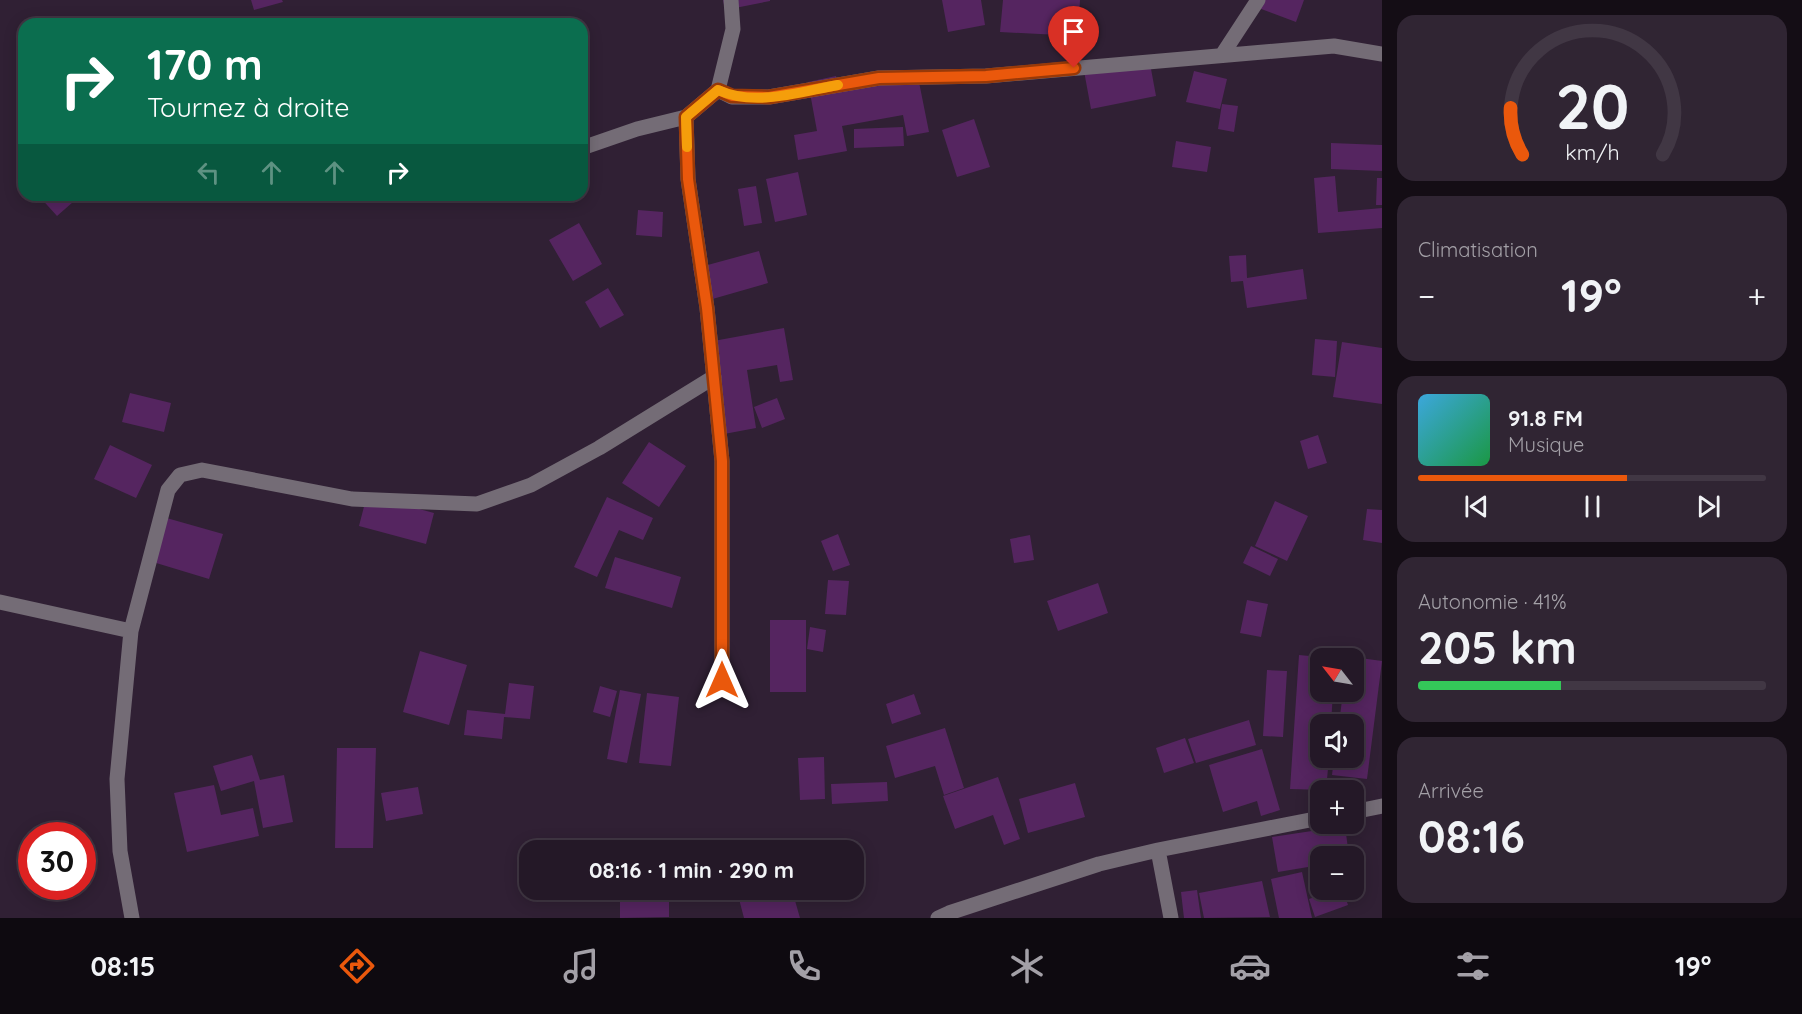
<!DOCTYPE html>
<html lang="fr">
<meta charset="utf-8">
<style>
:root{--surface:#241827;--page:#302533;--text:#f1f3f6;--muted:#a3a0a7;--line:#413744;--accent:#ea580c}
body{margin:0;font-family:Quicksand,sans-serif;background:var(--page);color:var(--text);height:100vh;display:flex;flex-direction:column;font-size:22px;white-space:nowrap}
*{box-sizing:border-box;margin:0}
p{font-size:20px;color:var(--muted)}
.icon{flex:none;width:33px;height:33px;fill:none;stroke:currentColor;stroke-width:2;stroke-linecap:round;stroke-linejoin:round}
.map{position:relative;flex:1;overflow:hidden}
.details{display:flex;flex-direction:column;gap:15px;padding:15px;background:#140d15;width:420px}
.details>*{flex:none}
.hud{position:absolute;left:18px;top:18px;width:570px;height:183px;border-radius:18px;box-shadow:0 3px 15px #0003,0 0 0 2px var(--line);background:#0b6e4f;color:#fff;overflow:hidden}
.needle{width:39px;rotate:301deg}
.fabs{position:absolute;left:1310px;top:648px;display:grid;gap:12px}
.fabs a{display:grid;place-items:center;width:54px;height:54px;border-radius:12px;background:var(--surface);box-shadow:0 3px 15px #0003,0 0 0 2px var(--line);font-size:30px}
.speed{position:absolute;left:18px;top:822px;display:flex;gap:12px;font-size:30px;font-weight:700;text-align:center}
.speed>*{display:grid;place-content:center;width:78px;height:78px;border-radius:50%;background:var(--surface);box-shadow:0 3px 15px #0003,0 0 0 2px var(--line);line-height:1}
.speed .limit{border:9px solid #d22;background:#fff;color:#111}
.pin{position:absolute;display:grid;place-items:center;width:51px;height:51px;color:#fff;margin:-62px -26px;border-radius:50% 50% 50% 0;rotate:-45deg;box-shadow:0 0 6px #0007}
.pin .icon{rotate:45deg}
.me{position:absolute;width:66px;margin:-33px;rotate:0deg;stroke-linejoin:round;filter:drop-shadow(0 0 4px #0008)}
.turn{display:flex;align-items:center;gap:21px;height:126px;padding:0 30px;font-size:27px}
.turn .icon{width:78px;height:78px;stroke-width:2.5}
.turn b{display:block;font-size:42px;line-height:51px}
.lanes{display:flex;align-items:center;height:57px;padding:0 30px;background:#0003;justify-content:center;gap:30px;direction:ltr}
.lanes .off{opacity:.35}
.big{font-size:45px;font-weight:700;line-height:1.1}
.details .card{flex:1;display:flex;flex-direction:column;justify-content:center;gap:9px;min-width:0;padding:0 21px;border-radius:18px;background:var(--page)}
.details .dial{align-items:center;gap:0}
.dial svg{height:156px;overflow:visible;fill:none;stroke:var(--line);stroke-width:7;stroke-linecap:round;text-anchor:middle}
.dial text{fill:var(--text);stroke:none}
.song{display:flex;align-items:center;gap:18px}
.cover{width:72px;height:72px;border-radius:9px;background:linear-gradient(135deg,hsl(200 70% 55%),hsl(140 70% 35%))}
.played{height:6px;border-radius:3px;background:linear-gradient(90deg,var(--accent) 60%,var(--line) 60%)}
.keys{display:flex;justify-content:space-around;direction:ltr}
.heat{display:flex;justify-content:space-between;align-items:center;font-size:33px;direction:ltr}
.charge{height:9px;border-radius:4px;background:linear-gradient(90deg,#34c759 41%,var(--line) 0)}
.trip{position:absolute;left:519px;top:840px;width:345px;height:60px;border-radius:18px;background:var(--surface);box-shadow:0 3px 15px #0003,0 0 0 2px var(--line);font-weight:700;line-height:60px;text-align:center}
.menu{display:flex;height:96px;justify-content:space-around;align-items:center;background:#0e0a10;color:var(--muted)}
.menu .icon{width:42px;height:42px}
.menu .selected{color:var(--accent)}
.menu b{font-size:27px;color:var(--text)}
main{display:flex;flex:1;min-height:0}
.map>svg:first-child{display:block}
</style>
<main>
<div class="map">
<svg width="1382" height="918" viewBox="0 0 1382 918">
<rect width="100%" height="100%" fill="#302034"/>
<path fill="#552560" d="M251 0H282L283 2 254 10Z
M723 0H770V1L725 10Z
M942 0H981L985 25 948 32Z
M1003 0H1080L1078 36 1000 32Z
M1259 0H1304L1296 22 1256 7Z
M1149 58 1156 96 1091 109 1084 71Z
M1194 71 1227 79 1220 109 1186 102Z
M836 76 839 92 918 77 929 132 907 136 903 115 842 126 847 151 798 160 794 135 817 131 808 82Z
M1222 104 1238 106 1234 132 1218 129Z
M974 119 990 167 957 177 942 130Z
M903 127 904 146 854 148V129Z
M1176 141 1211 147 1207 172 1172 167Z
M1331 143 1382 145V171L1331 169Z
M798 172 807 215 775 222 766 179Z
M1335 176 1338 212 1382 208V228L1318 233 1314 178Z
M1377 178H1382V205H1376Z
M756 186 762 223 744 226 738 189Z
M38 195H81L57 216Z
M638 210 663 212 662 237 636 235Z
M579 223 602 264 573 281 549 240Z
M759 251 768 283 702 302 693 269Z
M1246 255 1247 278 1303 269 1307 299 1247 308 1243 281 1231 282 1229 256Z
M608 288 624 315 600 328 585 302Z
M784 328 793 380 780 382 777 365 747 370 756 428 724 434 708 342Z
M1315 339 1337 341 1335 377 1312 375Z
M1342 342 1382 348V404L1333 397Z
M130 393 171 403 164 432 122 422Z
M777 398 785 419 762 428 754 407Z
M1318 435 1327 463 1308 469 1300 441Z
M649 442 686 466 659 507 622 483Z
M110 445 152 465 136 498 94 479Z
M367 495 434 513 426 544 359 526Z
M607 497 653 518 643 540 619 530 597 577 574 567Z
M1275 501 1308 516 1287 561 1255 546Z
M1367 509 1382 510V543L1363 540Z
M156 515 223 534 209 579 143 559Z
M838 534 850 565 833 571 821 541Z
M1030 535 1034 560 1014 563 1010 539Z
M1251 546 1278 559 1270 576 1243 563Z
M615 557 681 577 672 608 605 588Z
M828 580 849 581 846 615 825 614Z
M1098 583 1108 613 1058 631 1047 601Z
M1247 600 1268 604 1261 637 1240 633Z
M770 620H806V692H770Z
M810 627 826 630 823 652 807 649Z
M420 651 467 665 449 725 403 712Z
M1299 655 1320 657V692H1333L1331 724H1320V758H1329L1326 790 1290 789Z
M1353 657 1382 661 1367 779 1332 775 1334 758H1353V724H1339L1343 692H1353Z
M1267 670 1287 671 1283 737 1263 736Z
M509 683 534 686 530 719 504 717 502 739 464 735 467 710 505 714Z
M600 686 617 691 610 717 593 712Z
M620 690 641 694 627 763 607 759Z
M647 693 679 697 671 766 639 763Z
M914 694 921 714 892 724 886 704Z
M1249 720 1256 745 1196 763 1188 739Z
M945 728 964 788 944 795 935 766 895 778 886 746Z
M1185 738 1194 763 1164 773 1156 748Z
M337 748H376L373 848H335Z
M1262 749 1280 810 1261 816 1257 801 1223 812 1209 765Z
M252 755 260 780 284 775 293 822 263 828 254 781 221 791 213 766Z
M824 757 825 799 800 800 798 758Z
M998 777 1020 839 1004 845 993 815 955 829 943 796Z
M887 782 888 801 832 804 831 784Z
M1075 783 1085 817 1028 833 1019 799Z
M214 785 221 815 253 808 259 836 187 852 174 793Z
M418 787 423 814 386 821 381 793Z
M1345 826 1349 856H1320V865L1278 872 1272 837Z
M803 841 805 850H770Z
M655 844V850H611V849Z
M1302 872 1312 918H1279L1271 879Z
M1262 881 1270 917 1204 918 1199 893Z
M602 890H669V917L620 918V900H602Z
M773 890H792L800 918H744L739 899Z
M1197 890 1201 918H1184L1181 892Z
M1336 890H1343L1348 905 1315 917 1309 899Z"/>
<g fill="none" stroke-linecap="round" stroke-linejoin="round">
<path stroke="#746c76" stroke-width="15" d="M1222 55 1258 0
M718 90 732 97H769L879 78 986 76 1334 46 1382 54
M582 148 637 129 686 117
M0 602 131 631
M722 680V461L707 308 688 179 686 117 718 90 733 29 731 0
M1353 812 1382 806
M1158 850 1171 918
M132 918 120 851 117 779 131 631 168 490 180 475 202 470 352 499 477 504 531 485 599 448 714 377
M938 918 949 913 1099 864 1158 850 1320 818"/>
</g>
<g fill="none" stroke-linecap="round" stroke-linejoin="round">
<defs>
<path id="route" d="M722 680V461L707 308 688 179 686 117 718 90 732 96 769 97 879 78 986 76 1074 68"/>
</defs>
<use href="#route" stroke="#983908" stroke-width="15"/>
<use href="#route" stroke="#ea580c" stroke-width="10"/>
<path stroke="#f59e0b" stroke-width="10" d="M687 147 686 117 718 90C755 107 799 92 838 85"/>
</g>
</svg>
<div class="fabs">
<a><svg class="needle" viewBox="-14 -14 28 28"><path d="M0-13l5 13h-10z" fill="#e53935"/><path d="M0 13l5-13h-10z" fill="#a3a0a7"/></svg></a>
<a><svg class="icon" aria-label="sound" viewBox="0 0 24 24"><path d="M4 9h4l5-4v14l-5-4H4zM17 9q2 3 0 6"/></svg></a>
<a>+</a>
<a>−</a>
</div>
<div class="speed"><div class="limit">30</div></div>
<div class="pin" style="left:1074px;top:68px;background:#d93025"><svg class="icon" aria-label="arrive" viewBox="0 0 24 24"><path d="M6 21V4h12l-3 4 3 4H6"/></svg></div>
<svg class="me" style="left:722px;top:680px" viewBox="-20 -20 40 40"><path d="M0-17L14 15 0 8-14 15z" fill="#ea580c" stroke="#fff" stroke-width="4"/></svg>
<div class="trip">08:16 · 1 min · 290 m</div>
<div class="hud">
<div class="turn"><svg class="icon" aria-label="right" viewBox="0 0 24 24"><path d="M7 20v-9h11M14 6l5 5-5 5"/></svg><div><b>170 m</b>Tournez à droite</div></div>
<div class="lanes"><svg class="icon off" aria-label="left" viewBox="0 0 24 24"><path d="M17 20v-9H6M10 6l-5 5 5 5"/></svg><svg class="icon off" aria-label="ahead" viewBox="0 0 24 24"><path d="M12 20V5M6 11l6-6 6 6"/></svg><svg class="icon off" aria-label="ahead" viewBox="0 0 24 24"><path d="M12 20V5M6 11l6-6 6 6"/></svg><svg class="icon" aria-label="right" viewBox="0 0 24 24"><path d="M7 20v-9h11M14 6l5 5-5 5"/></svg></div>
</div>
</div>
<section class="details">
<div class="card dial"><svg viewBox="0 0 100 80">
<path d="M14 69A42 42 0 1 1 86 69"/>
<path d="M14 69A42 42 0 0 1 8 45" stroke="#ea580c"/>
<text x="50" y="56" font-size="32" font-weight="700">20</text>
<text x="50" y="72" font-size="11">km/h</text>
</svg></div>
<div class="card"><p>Climatisation</p>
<div class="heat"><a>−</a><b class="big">19°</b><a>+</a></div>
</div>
<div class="card">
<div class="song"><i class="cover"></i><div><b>91.8 FM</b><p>Musique</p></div></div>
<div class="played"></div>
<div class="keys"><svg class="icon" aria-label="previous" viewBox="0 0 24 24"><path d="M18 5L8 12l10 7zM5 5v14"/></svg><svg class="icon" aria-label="pause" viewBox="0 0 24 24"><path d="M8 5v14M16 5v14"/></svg><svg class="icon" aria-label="next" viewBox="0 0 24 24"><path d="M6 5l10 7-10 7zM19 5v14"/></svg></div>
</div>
<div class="card"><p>Autonomie · 41%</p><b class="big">205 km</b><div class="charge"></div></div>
<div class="card"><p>Arrivée</p><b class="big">08:16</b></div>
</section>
</main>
<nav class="menu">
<b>08:15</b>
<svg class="icon selected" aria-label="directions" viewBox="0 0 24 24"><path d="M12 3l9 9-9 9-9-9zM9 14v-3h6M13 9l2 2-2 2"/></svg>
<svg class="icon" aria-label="music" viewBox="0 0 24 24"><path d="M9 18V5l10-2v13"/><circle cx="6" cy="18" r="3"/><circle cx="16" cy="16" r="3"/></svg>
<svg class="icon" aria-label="phone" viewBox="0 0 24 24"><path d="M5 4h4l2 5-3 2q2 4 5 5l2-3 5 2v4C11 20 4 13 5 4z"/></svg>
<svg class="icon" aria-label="climate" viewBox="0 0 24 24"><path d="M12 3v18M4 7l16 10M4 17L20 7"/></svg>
<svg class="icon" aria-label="car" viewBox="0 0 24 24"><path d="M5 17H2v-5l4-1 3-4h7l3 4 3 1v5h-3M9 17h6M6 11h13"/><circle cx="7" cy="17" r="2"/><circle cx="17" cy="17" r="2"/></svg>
<svg class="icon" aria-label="filters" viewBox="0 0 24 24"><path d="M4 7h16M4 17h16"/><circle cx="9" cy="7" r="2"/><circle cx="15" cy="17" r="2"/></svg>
<b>19°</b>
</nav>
